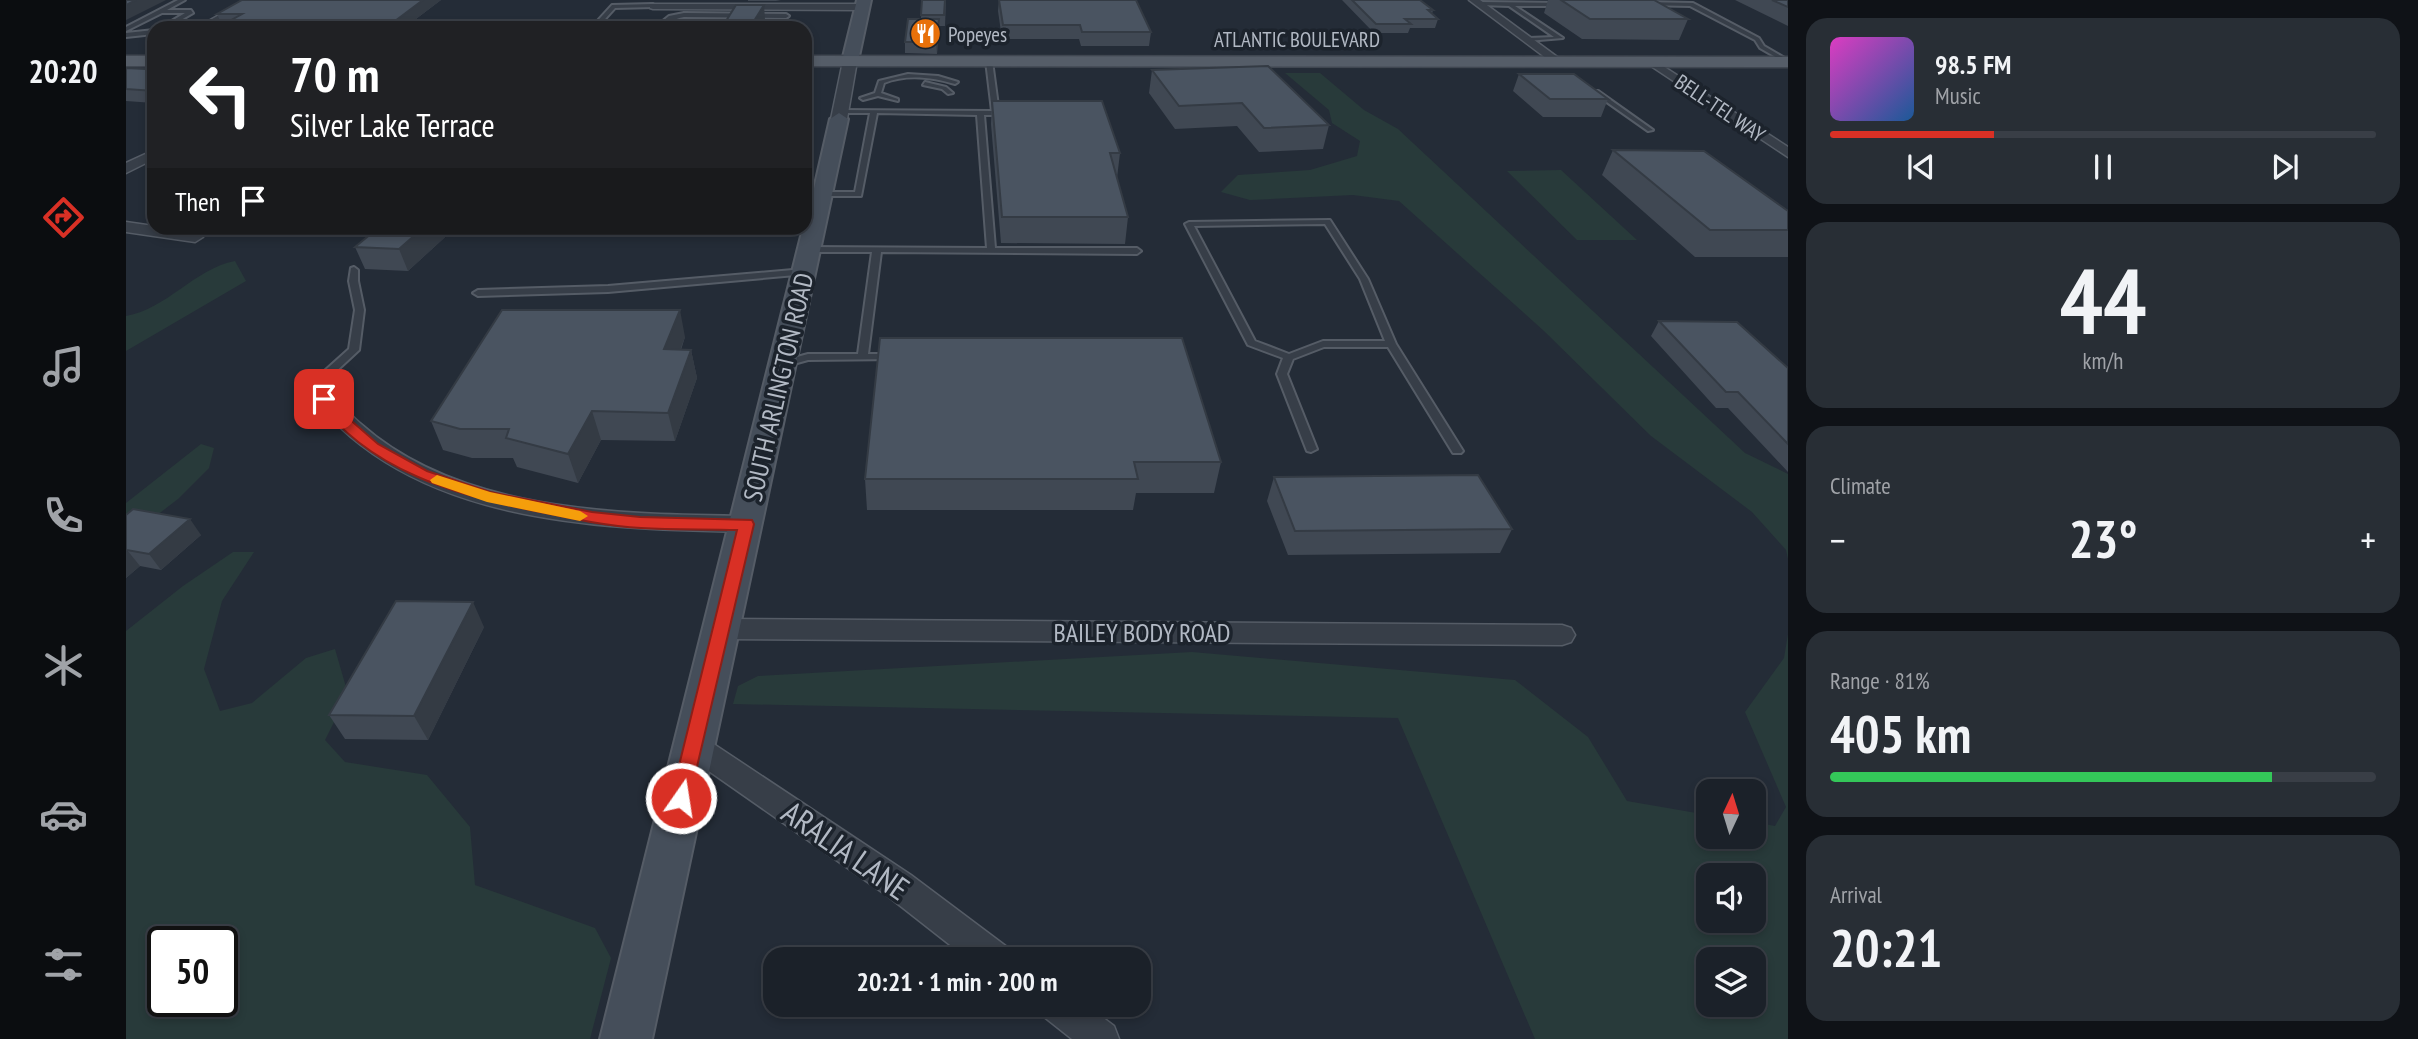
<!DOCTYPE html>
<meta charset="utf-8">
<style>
:root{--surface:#1b2129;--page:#282e35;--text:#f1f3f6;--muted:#a0a3a8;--line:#393e46;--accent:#d93025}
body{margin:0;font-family:"PT Sans Narrow",sans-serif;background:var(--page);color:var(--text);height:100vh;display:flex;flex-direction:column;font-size:26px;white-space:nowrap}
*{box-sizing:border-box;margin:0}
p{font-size:23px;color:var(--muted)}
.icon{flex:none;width:38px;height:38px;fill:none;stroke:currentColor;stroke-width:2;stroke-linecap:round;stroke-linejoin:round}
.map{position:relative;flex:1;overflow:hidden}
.panel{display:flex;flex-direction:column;gap:18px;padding:18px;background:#0f1217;width:630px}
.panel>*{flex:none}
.banner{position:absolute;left:21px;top:21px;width:665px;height:214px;border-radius:21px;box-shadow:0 4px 10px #0003,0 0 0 2px var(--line);background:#202124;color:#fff;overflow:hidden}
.needle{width:46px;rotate:4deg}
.buttons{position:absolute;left:1570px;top:779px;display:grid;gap:14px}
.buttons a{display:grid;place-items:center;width:70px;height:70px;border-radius:14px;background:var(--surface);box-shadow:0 4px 10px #0003,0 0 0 2px var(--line);font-size:35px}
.speed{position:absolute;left:21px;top:926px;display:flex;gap:14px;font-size:35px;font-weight:700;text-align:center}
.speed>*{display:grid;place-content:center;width:91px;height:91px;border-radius:50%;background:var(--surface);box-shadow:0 4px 10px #0003,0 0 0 2px var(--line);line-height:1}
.speed .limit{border:4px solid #111;border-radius:10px;background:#fff;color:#111}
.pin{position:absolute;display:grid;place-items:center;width:60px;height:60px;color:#fff;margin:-30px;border-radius:14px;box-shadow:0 4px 10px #0006}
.me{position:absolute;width:77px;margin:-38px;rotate:13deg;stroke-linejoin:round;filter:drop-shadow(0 0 5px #0008)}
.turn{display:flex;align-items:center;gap:24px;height:147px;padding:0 28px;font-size:32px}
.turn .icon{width:91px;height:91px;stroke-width:2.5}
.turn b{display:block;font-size:49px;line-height:60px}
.then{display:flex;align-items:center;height:66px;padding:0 28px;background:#0003;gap:14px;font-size:26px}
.big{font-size:52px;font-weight:800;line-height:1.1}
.panel .tile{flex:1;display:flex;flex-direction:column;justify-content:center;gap:10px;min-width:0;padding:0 24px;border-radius:21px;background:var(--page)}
.panel .dial{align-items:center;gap:0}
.dial b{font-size:91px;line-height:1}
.song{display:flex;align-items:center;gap:21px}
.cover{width:84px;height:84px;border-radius:10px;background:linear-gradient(135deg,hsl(310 70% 55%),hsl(210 70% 35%))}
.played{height:7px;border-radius:4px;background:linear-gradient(90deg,var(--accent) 30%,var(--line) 30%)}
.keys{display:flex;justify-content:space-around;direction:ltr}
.heat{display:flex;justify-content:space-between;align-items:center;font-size:38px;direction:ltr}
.charge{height:10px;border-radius:5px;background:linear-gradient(90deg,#34c759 81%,var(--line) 0)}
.trip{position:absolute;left:637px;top:947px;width:388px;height:70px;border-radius:21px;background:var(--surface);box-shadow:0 4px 10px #0003,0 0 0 2px var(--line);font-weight:800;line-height:70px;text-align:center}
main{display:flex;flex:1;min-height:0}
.tab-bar{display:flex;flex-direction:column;width:126px;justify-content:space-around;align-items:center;background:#0b0d10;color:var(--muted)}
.tab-bar .icon{width:49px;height:49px}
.tab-bar .on{color:var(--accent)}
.tab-bar b{font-size:32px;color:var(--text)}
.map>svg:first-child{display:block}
</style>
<main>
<nav class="tab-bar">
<b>20:20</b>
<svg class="icon on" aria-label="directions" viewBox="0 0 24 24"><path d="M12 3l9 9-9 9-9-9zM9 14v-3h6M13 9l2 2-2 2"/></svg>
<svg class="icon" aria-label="music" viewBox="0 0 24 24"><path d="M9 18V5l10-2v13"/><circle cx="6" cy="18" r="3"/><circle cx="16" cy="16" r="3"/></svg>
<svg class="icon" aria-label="phone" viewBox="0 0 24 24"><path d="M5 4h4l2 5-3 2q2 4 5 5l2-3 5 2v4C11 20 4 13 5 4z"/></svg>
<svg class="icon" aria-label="climate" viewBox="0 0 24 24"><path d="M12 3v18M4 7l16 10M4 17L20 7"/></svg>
<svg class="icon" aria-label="car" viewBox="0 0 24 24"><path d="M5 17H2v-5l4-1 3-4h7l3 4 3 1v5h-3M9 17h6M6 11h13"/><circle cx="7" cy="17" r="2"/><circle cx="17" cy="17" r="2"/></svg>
<svg class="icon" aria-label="filters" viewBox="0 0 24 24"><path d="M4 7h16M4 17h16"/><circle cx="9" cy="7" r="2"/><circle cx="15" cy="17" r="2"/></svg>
</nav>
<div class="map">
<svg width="1662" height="1039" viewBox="0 0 1662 1039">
<rect width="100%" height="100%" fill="#242c37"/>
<path fill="#283a3a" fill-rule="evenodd" d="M1159 73H1194L1238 110 1272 129 1619 453 1662 474V559L1660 550 1626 512 1525 436 1418 331 1273 201 1227 195 1124 200 1095 192 1112 175 1184 170 1231 156 1234 141 1206 123 1203 110Z
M1435 170 1511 240H1451L1381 171Z
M109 261 120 281 0 351V316C41 309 68 269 109 261Z
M75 444 88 448 83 468 52 499 0 539V503Z
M107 552H128L96 601 78 669 94 711 126 703 180 658 209 649 222 694 199 740 219 762 301 775 344 827 349 885 469 928 485 958 464 1039H0V631L57 586ZM37 942H96V1001H37Z
M1662 634V1039H1409L1272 718 607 704 612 686 632 676 1066 652 1389 680 1462 737 1501 801 1582 815V836H1628V822L1649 826 1660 807 1619 712 1658 658ZM1628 875V920H1582V875ZM1628 959V1004H1582V959Z"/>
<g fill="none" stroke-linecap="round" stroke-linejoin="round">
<defs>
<path id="service" d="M52 0H59L41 10H65L67 13 41 28H34L59 13H36L0 31V27Z
M1354 2 1439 3 1437 6H1389L1437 38 1401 41 1403 38 1428 37 1383 6 1352 5Z
M1518 2 1567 3 1633 38 1638 46 1662 60V64L1634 48 1629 40 1564 6 1516 5Z
M527 4 529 7 489 8 471 28H465L486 5Z
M558 13 660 14 663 16 660 18 558 17C545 19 538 28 528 28L543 16Z
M28 30V34L0 37V33Z
M863 59 866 61 873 113 870 115H858L869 248H1011L1015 251 1011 254 755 252 742 354H768L772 355V359L682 360 657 367 653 366V362L682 354H732L746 252H683L679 249 680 247 861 248 851 115 751 113 735 196H695L691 194 695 192H729L744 113H715L712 111 713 110 866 111 860 61Z
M782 74 812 76 832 82 829 84C806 77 780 74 758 83L755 93 772 99V101L752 96 737 100 734 98 749 93 753 81Z
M799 82 820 87 827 93 822 94 816 89 797 85Z
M1468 91H1472L1527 130 1522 131 1468 93Z
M1204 220 1242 279 1270 344 1337 451 1335 453H1327L1262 347H1198L1167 359 1161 374 1191 449 1185 452 1181 451 1151 374 1157 358 1122 345 1059 224 1063 222ZM1199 224 1234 279 1259 341H1197L1163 354 1129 341 1068 226Z
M228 267 232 270V281L238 310 233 350 192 388H184V384L223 349 229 310 223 281 225 268Z
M678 269 682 272 681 274 482 292 352 296 347 293 352 290 482 286Z"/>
<path id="minor" d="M120 0H132L83 28H70Z
M1343 0H1354L1438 62 1428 64Z
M524 4H736L741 7 736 10 527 9 524 8Z
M1526 59 1662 147V157L1522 64 1520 62Z
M28 150V159L0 173V163Z
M0 222 69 232 77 237 69 242 0 232Z
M188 380 195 382C208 396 221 412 235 424 335 513 494 514 620 516L628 519 631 524 628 529 620 532C468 529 275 524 178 386Z
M596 619 1436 625 1445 628 1449 635 1445 642 1436 645 596 639 587 636 583 629 587 622Z
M567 733 577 737 785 875 881 947 886 959H842L763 897 557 753 553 745 557 737Z
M912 1004H959L988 1026 993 1039H946L917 1016Z"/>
<path id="tertiary" d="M724 57 731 61 721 119 713 124 705 119 717 61Z"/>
<path id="secondary" d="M731 0H745L732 61 724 66 716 61Z
M713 113 722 119 526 1039H474L677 228H679L704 119Z"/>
<path id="primary" d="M0 56H28V66H0Z
M679 56 1662 57V67L679 66Z"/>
</defs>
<use href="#service" stroke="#555c66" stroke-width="4"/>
<use href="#minor" stroke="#555c66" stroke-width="3"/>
<use href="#tertiary" stroke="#555c66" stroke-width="3"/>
<use href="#secondary" stroke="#555c66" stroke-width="4"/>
<use href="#primary" stroke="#404751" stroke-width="3"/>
<use href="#service" fill="#373e48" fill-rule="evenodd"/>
<use href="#minor" fill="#373e48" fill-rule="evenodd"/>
<use href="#tertiary" fill="#373e48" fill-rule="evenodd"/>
<use href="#secondary" fill="#454e5a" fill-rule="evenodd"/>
<use href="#primary" fill="#555d68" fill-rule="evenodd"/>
</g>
<path fill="#404853" d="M116 0H315L278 28H91L96 25 91 14Z
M622 0H655L650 1H622Z
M796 0H820L819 26H813L811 54 779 53V42L795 19Z
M873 0 1025 32 1023 46H955L953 39H876L872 11Z
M1216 0H1294L1307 10 1306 14 1312 19 1309 28H1284L1282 33H1248Z
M1422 0H1528L1562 19 1553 40 1456 39 1418 13Z
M1609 0H1662V26Z
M639 20 635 28H601L600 21Z
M28 64V103L0 101V68L20 69Z
M1026 70 1203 125 1197 149 1133 152 1111 126 1049 129 1023 93Z
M1393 74 1482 99 1475 117H1417L1387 91Z
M866 101 994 153 991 178 1002 217 999 244 875 243 865 124Z
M1487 150 1662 211V257H1569L1476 175Z
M252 228H329L282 271 239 269 229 247Z
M1533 321 1662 368V472L1602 408H1590L1525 336Z
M559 337 555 350H565L571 378 549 441 475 440 452 483 391 467 387 458H346L317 450 305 421Z
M754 338 1095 462 1088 493H1010L1007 510H741L739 479Z
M1148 477 1386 529 1374 553 1162 555 1141 501Z
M0 515 75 535 35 570 14 566 0 578Z
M358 627 302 740 219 739 203 715Z"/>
<path fill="#343b44" d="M10 0H40L0 20V5Z
M297 0H315L278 28H271L269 21Z
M638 5 639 20 635 28H629L628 21Z
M813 19V29L811 54 810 42Z
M183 22 186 28H173Z
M297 228H329L282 271 273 249Z
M554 310 559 337 544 377 538 349Z
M565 350 571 378 549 441 542 413Z
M466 411 475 440 452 483 442 454Z
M64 519 75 535 35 570 23 554Z
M1 550 14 566 0 578V551Z
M347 602 358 627 302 740 288 716Z"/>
<path fill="#4a5461" stroke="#343b44" stroke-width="2" d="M0 0H10L0 5Z
M116 0H297L269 21 183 22 173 28H91L116 14H91Z
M796 0H819L818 15H795Z
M873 0H1010L1025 32H956L954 25H877Z
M1226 0H1294L1307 10H1302L1312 19H1279L1285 24H1250Z
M1435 0H1528L1562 19H1464Z
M1646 0H1662V7Z
M610 5H638L628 21H600Z
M782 19H813L810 42H779Z
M28 64V91L0 89V68L20 69Z
M1142 66 1203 125 1138 128 1116 103 1053 106 1026 70Z
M1393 74H1448L1482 99H1424Z
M866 101H976L994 153H984L1002 217H876Z
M1487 150 1578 151 1662 211V230H1584Z
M252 228H297L273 249 229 247Z
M376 310H554L538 349 565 350 542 413 466 411 442 454 380 438 383 429H334L305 421Z
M1533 321 1611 322 1662 368V444L1612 392H1600Z
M754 338H1056L1095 462H1008L1012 479H739Z
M1352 475 1386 529 1169 531 1148 477Z
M7 509 64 519 23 554 1 550 0 551V515Z
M270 601 347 602 288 716 203 715Z"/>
<path fill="#d93025" stroke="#8d1f18" stroke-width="2" d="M198 395 203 396 213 410 252 444 301 471 364 492 466 512 514 517 626 520 628 524 562 805 555 807 548 805 545 798 611 530C579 529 547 530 515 528 481 526 448 519 414 512 332 496 242 471 191 399Z"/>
<path fill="#f59e0b" d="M311 475 364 492 454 511 462 516 454 521 361 502 306 483 304 480Z"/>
<defs>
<symbol id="restaurant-disc" viewBox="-11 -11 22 22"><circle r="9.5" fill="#e8710a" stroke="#1c232c"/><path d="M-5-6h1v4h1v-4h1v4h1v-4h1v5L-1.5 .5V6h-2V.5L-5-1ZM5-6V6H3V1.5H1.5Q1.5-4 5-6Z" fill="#fff"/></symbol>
</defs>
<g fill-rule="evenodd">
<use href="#restaurant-disc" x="782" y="16" width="35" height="35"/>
</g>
<g text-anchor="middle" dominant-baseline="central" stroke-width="7" stroke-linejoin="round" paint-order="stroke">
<g font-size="21" fill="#b2b9c4" stroke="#1c232c" text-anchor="start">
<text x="822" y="34">Popeyes</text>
</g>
<g font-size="21" fill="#b2b9c4" stroke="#1c232c">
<text x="1171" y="39">ATLANTIC BOULEVARD</text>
<text transform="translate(1594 108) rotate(34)">BELL-TEL WAY</text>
</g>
<g font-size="26" fill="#b2b9c4" stroke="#1c232c">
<text transform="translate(652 387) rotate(-77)">SOUTH ARLINGTON ROAD</text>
<text x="1016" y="632">BAILEY BODY ROAD</text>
</g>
<g font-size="32" fill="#b2b9c4" stroke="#1c232c">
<text transform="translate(720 850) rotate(35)">ARALIA LANE</text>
</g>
</g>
</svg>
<div class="buttons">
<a><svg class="needle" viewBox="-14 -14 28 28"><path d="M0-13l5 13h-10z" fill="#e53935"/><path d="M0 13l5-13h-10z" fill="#a0a3a8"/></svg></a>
<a><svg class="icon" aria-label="sound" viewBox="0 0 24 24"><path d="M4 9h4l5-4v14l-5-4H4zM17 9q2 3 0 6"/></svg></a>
<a><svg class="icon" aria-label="layers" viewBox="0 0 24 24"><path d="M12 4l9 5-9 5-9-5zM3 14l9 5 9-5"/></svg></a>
</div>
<div class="speed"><div class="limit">50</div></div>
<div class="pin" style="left:198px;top:399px;background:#d93025"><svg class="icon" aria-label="arrive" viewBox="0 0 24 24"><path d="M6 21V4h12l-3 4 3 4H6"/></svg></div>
<svg class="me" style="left:555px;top:798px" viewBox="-20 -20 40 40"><circle r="17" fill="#d93025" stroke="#fff" stroke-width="3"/><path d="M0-11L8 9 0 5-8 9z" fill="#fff"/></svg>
<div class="trip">20:21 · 1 min · 200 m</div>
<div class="banner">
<div class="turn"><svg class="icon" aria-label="left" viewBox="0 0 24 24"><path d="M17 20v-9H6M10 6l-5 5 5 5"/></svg><div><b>70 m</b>Silver Lake Terrace</div></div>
<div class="then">Then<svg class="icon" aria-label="arrive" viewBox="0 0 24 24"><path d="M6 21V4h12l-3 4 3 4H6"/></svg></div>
</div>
</div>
<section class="panel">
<div class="tile">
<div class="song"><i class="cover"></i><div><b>98.5 FM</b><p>Music</p></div></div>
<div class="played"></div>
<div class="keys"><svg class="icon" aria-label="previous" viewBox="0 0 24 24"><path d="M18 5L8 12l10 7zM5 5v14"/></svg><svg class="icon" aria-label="pause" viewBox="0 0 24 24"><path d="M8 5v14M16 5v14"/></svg><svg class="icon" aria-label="next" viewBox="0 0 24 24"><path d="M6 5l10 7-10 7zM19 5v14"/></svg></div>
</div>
<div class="tile dial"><b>44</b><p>km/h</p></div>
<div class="tile"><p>Climate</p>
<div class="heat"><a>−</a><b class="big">23°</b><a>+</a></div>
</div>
<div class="tile"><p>Range · 81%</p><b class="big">405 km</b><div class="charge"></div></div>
<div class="tile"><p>Arrival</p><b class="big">20:21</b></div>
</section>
</main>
